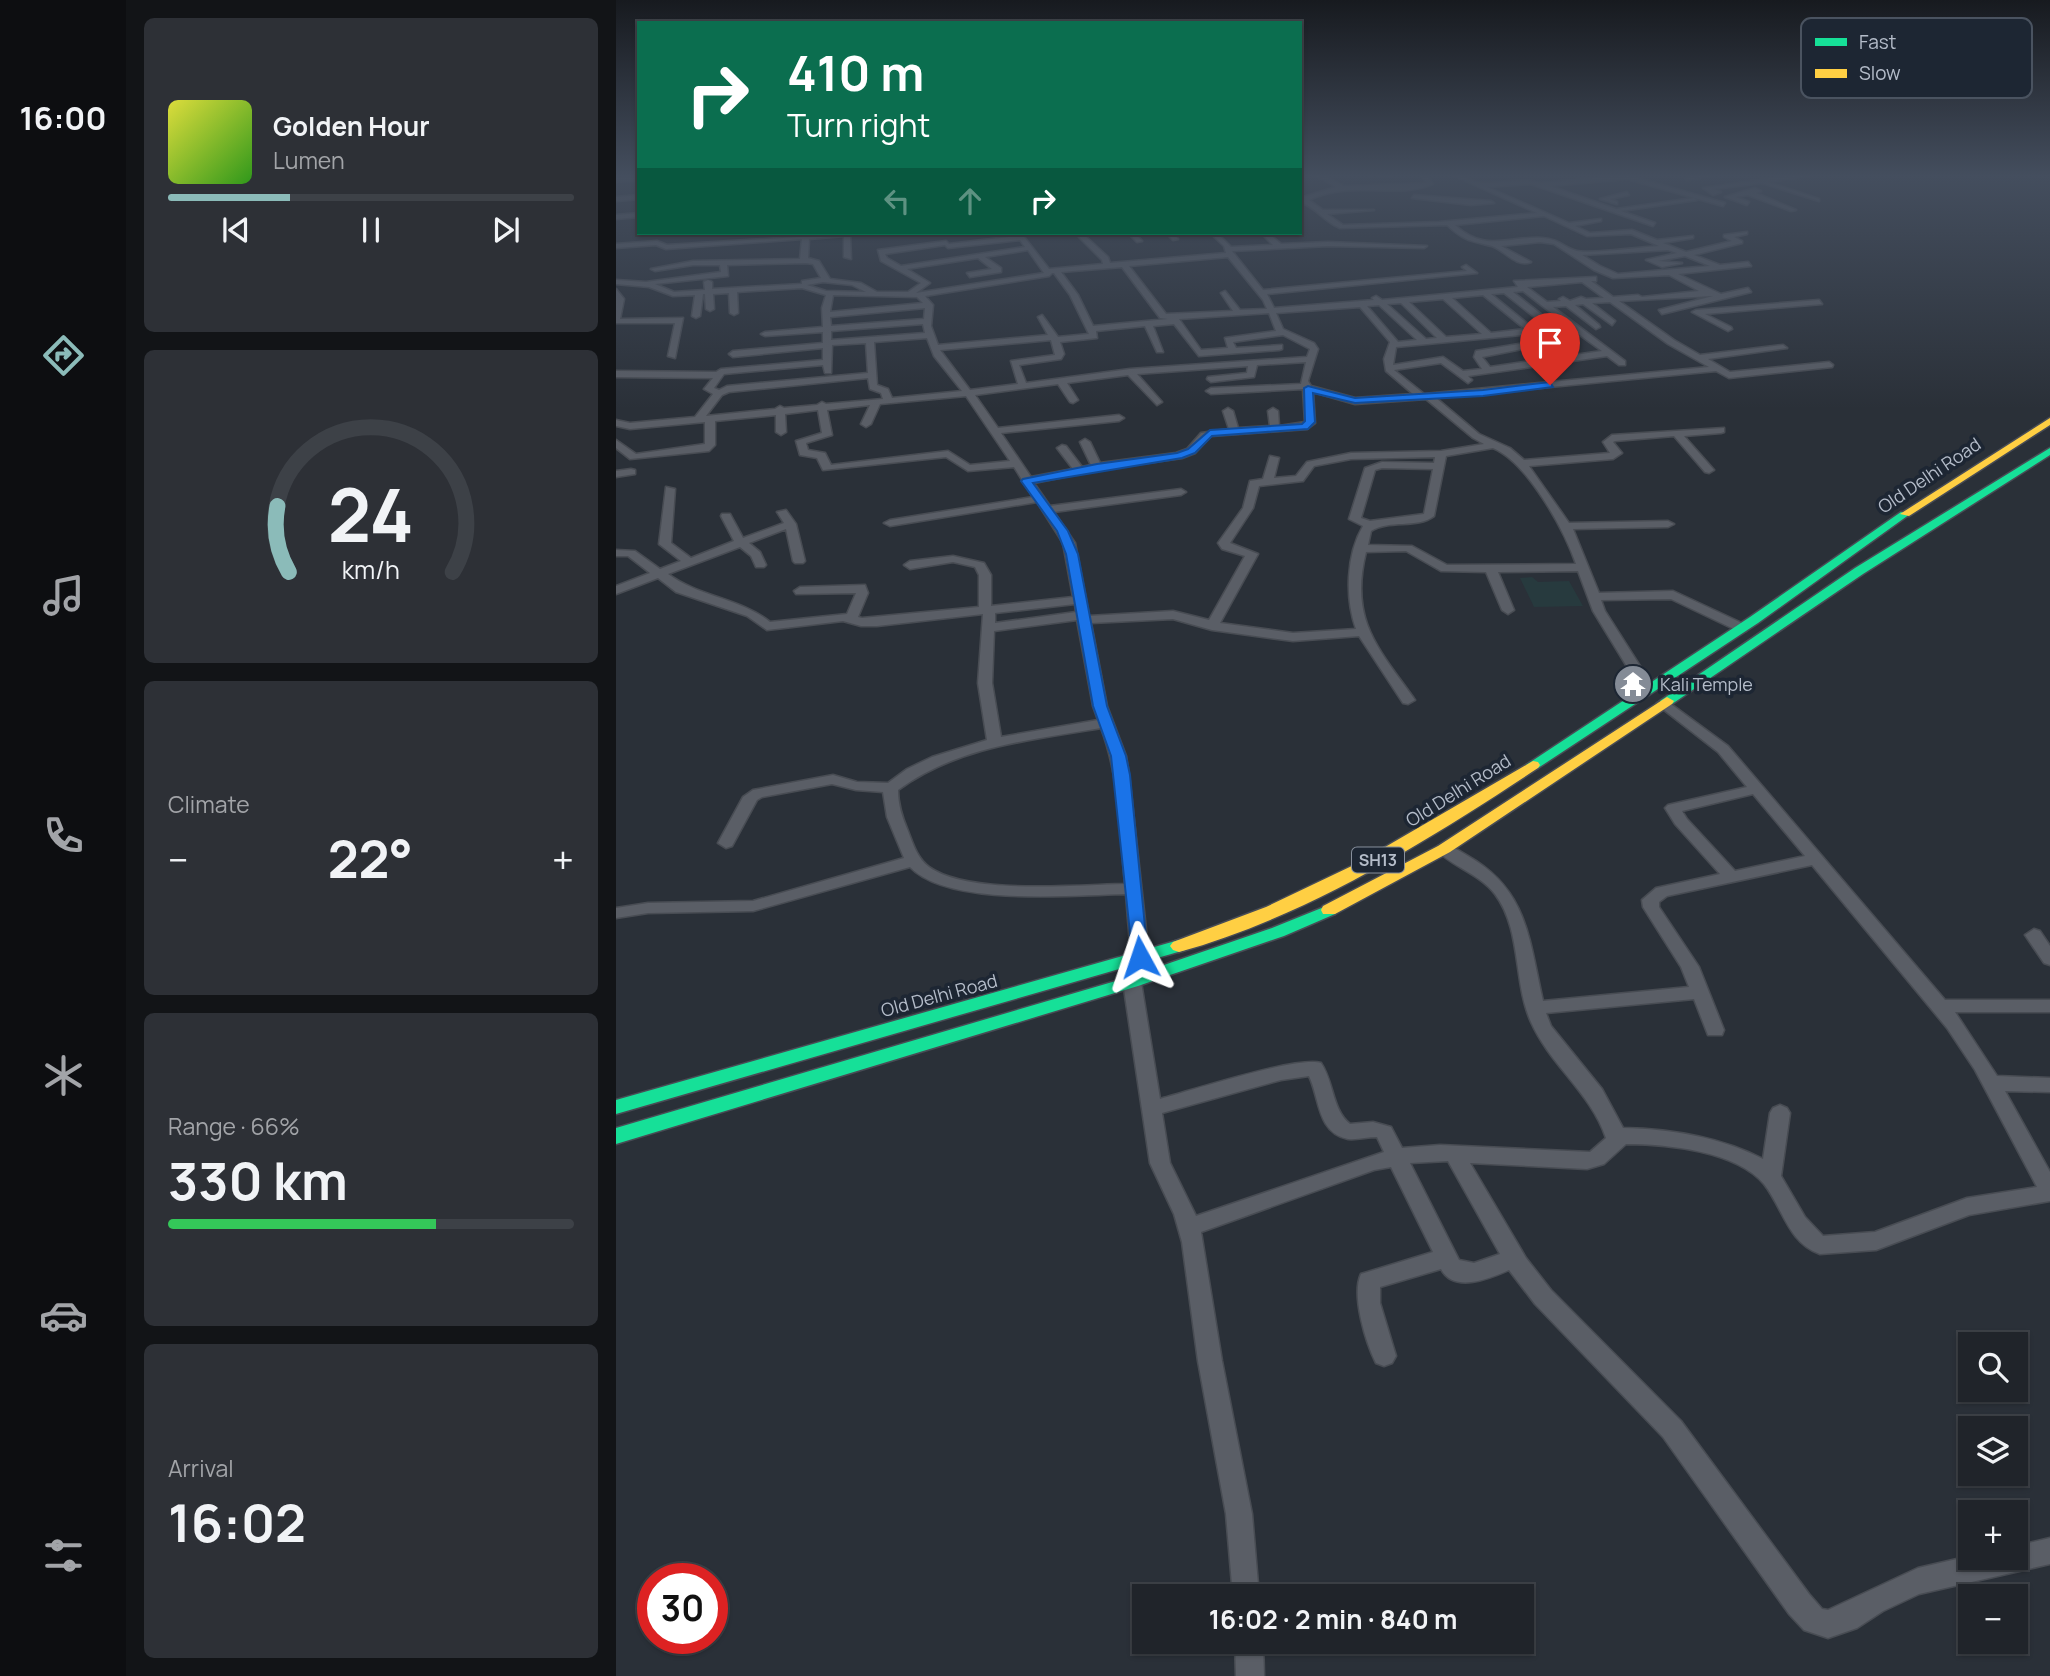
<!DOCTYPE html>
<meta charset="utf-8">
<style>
:root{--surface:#20242a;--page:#2d3036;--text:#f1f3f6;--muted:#a2a4a8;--line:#3d4147;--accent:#8bbbb9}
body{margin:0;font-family:Manrope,sans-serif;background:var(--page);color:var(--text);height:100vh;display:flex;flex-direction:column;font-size:26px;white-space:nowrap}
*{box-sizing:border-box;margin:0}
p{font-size:23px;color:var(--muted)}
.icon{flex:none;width:38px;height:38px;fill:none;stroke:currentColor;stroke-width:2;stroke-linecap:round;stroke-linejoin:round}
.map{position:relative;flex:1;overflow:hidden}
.details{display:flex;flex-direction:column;gap:18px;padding:18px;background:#121417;width:490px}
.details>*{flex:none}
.hud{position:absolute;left:21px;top:21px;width:665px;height:214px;border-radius:0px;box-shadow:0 2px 5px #0004,0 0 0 2px var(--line);background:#0b6e4f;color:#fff;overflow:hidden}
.fabs{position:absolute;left:1342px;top:1332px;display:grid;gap:14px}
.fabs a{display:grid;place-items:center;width:70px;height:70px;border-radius:0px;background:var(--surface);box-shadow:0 2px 5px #0004,0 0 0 2px var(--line);font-size:35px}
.speed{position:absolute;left:21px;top:1563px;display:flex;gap:14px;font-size:35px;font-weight:700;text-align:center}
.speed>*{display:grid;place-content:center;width:91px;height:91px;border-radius:50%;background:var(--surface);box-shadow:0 2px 5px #0004,0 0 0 2px var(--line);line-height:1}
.speed .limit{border:10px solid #d22;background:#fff;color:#111}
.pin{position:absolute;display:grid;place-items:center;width:60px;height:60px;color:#fff;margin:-72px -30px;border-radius:50% 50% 50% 0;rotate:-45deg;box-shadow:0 0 7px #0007}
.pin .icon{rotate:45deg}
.me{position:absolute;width:77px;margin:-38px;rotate:355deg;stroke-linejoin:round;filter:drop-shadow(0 0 5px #0008)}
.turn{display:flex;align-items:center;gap:24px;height:147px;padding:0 35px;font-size:32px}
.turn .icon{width:91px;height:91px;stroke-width:2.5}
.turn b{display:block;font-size:49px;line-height:60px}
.lanes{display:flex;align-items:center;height:66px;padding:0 35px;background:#0003;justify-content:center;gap:35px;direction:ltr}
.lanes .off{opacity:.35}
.big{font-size:52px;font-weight:700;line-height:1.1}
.details .card{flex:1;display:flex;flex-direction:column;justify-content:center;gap:10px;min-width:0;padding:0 24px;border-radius:10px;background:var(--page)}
.details .dial{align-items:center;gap:0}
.dial svg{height:182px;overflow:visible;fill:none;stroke:var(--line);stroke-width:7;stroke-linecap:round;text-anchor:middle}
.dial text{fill:var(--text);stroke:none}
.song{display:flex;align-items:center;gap:21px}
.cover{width:84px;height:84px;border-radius:10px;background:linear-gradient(135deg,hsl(60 70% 55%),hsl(110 70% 35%))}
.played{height:7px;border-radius:4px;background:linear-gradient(90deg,var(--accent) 30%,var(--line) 30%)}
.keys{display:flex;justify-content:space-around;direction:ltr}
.heat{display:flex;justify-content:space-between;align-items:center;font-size:38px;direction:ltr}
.charge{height:10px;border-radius:5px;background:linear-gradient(90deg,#34c759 66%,var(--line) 0)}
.trip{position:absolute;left:516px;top:1584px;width:402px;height:70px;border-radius:0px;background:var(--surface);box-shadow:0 2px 5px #0004,0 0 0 2px var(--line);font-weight:700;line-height:70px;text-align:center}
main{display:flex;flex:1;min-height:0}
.dock{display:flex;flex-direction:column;width:126px;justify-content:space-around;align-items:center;background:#0d0e11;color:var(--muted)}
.dock .icon{width:49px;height:49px}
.dock .on{color:var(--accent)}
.dock b{font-size:32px;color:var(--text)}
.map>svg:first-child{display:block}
</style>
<main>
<nav class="dock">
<b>16:00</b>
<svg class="icon on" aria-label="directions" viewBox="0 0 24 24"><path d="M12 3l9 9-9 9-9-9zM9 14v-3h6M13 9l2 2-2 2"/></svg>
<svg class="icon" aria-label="music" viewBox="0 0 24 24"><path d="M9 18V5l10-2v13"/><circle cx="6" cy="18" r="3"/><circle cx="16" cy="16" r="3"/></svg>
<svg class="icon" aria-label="phone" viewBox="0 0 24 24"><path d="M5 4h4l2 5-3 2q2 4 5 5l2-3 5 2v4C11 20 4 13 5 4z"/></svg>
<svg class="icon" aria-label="climate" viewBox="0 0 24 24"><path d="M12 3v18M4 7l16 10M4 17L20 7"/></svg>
<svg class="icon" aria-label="car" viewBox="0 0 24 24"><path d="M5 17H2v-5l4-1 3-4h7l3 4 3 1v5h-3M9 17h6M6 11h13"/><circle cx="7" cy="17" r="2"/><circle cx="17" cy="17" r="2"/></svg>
<svg class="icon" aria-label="filters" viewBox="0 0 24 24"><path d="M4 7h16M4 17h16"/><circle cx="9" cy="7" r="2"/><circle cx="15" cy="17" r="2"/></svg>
</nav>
<section class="details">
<div class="card">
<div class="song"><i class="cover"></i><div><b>Golden Hour</b><p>Lumen</p></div></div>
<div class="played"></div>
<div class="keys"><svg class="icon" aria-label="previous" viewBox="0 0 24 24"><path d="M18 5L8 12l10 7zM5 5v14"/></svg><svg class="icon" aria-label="pause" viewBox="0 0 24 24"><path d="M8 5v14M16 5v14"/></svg><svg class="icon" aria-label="next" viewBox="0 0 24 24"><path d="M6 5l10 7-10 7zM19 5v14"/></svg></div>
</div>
<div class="card dial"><svg viewBox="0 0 100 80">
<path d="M14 69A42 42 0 1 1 86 69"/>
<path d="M14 69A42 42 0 0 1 9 40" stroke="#8bbbb9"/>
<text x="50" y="56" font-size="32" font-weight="700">24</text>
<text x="50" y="72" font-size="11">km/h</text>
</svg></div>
<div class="card"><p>Climate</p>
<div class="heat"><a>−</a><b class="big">22°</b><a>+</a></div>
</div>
<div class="card"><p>Range · 66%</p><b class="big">330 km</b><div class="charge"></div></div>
<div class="card"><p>Arrival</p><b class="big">16:02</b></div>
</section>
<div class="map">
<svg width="1434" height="1676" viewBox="0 0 1434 1676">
<rect width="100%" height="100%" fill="#2a3038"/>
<path fill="#273a3e" d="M916 577 922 582 953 581 967 606 918 607 904 578Z"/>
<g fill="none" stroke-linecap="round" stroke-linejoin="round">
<defs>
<path id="street" d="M697 174H705L728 186 810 183 804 174H810L817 184C781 200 736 179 693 200L707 210H758L711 214 727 225 823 222 921 213 834 174C846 174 856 183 867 183 886 184 907 177 925 183L1011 175 1109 203 1107 206 1011 179 934 186 1000 209 1078 198 1081 200 1005 211 1039 223 1037 226 915 184 871 187 953 223 985 219V221L959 226 974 233 1016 230 1041 240 1077 236V238L1047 243 1070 252 1116 241 1108 237V235L1131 232V234L1118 237 1126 241V243L1078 255 1104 265 1132 262 1135 266 1062 274 1105 294 1132 288 1135 292 1046 314 1043 310 1097 296 1003 301 1058 340 1084 355 1167 345 1171 348 1092 359 1114 372 1213 362 1217 365 1216 367 1113 378 1100 371 820 398 863 434 894 448 908 460 994 453 987 442 996 435 1108 428V432L1105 433 1068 436 1098 470 1093 473 1089 472 1058 436 999 441 997 442 1006 453 997 459 913 466 953 523 1052 521 1058 524 1052 527 957 529 983 593 1057 591 1130 625V631H1122L1055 599 985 600 989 611 1038 688 1031 692 1024 688 977 611 962 571 882 572 898 610 892 614 886 610 870 572 825 571 790 551 750 552C733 620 762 648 799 700L792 704 787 703 743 636 677 641 596 630 557 619 475 623 491 706 510 756 513 775 533 957 530 961H518L515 957 510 894C457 895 332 907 294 867L137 911 32 913 0 918V908L32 903 137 901 288 858 271 817 267 792 240 790 216 784 146 797 141 800 116 846 110 848 102 843 127 797 137 790 217 775 241 782 272 783 291 769 316 757 371 740 362 683 367 614 261 626H245L227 621 151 630 131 616 60 592 42 578 0 594V586L34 573 12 556H0V550L19 551 44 569 65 561 43 544 50 487 59 489 55 543 75 558 118 541 105 516 106 514H114L127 538 168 523 161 512 170 510 180 524 189 561 187 563H179L177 561 170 529 133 543 144 552 150 565 148 567H140L135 556 124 547 52 574C83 597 124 598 154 622L231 614 240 593 180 594 178 591 184 587 249 585 252 593 242 617 246 618 363 607V575L359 567 337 562 294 569 288 565 294 561 337 556 368 563 375 575V606L457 597 447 543 421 502 274 526 268 523 274 520 417 497 398 467 352 471 330 457 207 470 201 458 184 455 180 441 206 433 202 410 169 414 170 432 165 435 160 432V415L99 421V445L93 451 14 459 0 448V440L20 454 89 444V422L14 429 0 426V420L14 423 79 417 97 394 88 389 97 378 0 377V371L100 372 105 369 207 360V348L117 357 113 354 117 351 207 343V332L149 336 145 334 149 332 207 327 206 308 210 295 186 288 121 292 122 313 118 315 114 313 113 293 97 294 98 309 94 311 90 309 89 294H87L84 316 80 318 76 316 79 295 57 296 33 287 0 284V280L30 282 105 272 104 265H77L39 271 35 269 77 261 184 259 186 239 50 249 40 245 0 248V244L41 241 51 245 248 233 234 236 235 259 228 257V236L193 239 192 258 203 261 214 279 245 283 261 292H292L305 283 265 261 262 250 330 241 333 244 401 236 399 233H405L433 269 487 264 486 260 459 233H466L492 257 494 263 610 253 608 246 594 233H601L615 247 657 245 645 233H652L665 244 712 242 811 246 808 248 712 246 616 251 647 290 851 271 846 267 850 265 861 273 651 294 658 308 758 300 756 298 760 296 766 300 902 287 898 281 980 277V281H975L997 297 1022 295 1026 297 1083 291 1053 275 997 278 978 270 938 244 924 242 885 246 915 262C900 268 888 250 876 246 855 241 848 241 831 225L724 228C708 222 700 207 684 202V198L720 187ZM928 216 971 236 1015 234 1043 246C1026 247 974 254 961 251 948 248 944 239 926 238 890 236 870 253 839 225ZM404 240 409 247 285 266 271 258 269 254 329 245 332 248ZM412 250 428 273 300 293 314 283 291 269 362 258 376 269 351 273 354 277 385 272V268L369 257ZM1052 250 1061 253 1030 260 1046 267 1066 263 1042 261 1069 256 1094 266 1002 274 984 266 966 255ZM612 257 647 300 651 309 624 310 609 291 605 293 617 311 550 314 513 266ZM190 263 197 264 205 278 186 281V284L96 289V282L92 280 88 282 89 290 58 292 39 284 112 276 111 265ZM506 267 544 318 552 319 477 326 462 295 445 272ZM436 273H438L454 295 473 334 442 337 426 315 422 317 432 335 322 345 315 326 317 305 309 296 433 276ZM207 282 236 285 250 292 210 291 191 285ZM966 282 988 298 970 299 965 297 954 301 947 297 943 299 945 301 931 302 911 287ZM907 291 951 325 940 326 897 292ZM888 293 931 327 918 329 875 294ZM217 295 301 297 307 303 214 312ZM867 295 909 329 875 333 836 298ZM827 299 866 334 830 337 793 302ZM994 302 1052 344 1093 367 808 394 778 370 825 363 852 383 856 380 852 376 991 356 1003 365H1009V361L937 307 950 306 980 329 984 327 983 325 959 305 967 304 996 325 999 321 976 303ZM785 303 821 338 810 339 771 304ZM763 305 801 340 782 342 751 306ZM744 307 774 342 768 359 770 371 797 394 739 398 695 386 692 381 702 349 698 343 667 329 660 313ZM309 308 308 319 215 326 214 317ZM653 313 660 331 609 338 612 348 585 350 563 319ZM307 324 309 333 215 340V331ZM558 324 583 356 663 350 666 349V345L620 348 617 342 667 335 694 349 691 357 514 369 410 383 403 365 445 359 448 354 444 342 481 338 480 331 529 326 541 352H547L537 326ZM957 330 986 351 874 367 866 357 906 349V345L903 344 860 351 858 357 866 369 847 371 827 357 777 365 780 347ZM311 338 318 356 346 391 276 398 272 389 261 385 258 342ZM435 340 439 355 395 361 402 384 354 390 324 350ZM250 343 252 373 111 386 103 390 98 388 108 374 207 365 209 373H215L216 345ZM690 362 685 384 595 388 590 391 595 394 687 389 689 422 663 426 662 411 657 408 652 411 654 426 622 428 617 411 612 408 607 411 613 429 585 433 571 449 560 453 484 463 474 442 469 439 464 442 475 465 466 467 450 446 446 445 441 448 457 469 415 477 385 433 503 421 508 418 503 415 382 428 359 395 442 384 454 402 457 403 462 400 451 383 512 375 541 405 546 402 521 374 632 366 631 373 592 377 591 379 595 382 638 377 641 365ZM252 378 254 389 265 393 267 399 210 404 206 402 201 405 168 408 164 406 159 409 90 416 106 395 113 392ZM697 392 739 404 810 399 857 438 868 444 825 451 735 453 691 462 680 476 658 478 663 458 654 456 647 479 634 481 627 508 602 543 606 549 629 556 593 620 557 611 473 616 459 543 438 512 565 495 570 492 565 489 434 506 418 483 481 470 566 458 579 453 595 436 691 429 699 423ZM350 396 394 461 354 465 332 451 215 465 209 453 192 450 190 443 216 435 211 410 254 405 245 424 250 427 255 424 264 404ZM877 448C911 462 948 529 960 564L831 565 796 546 752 545 755 531C774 519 801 529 818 516L830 456ZM819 457 818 463 766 462 749 468 733 519 747 526C730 555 729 598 740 629L677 633 604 623 642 554 614 543 637 508 643 486 687 481 698 466 735 459ZM766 468 817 469 808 514 754 521 745 518 759 470ZM459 604 460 612 379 623V613ZM461 620 477 706 482 720 385 737 376 683 378 631ZM485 728C504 778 504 832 509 884 460 885 352 895 313 867 301 858 297 844 292 831 286 817 282 805 282 790 342 746 415 740 485 728Z
M737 174H779L776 176Z
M1086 174H1104L1072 180 1069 178Z
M1185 174 1197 175 1152 182 1203 199V201L1146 183 1098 189 1105 192 1097 195 1087 188Z
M23 176V180L0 182V178Z
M1139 188 1145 191 1140 193 1180 210 1175 211 1132 195 1120 197 1133 202 1131 205 1109 197Z
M1011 192 1013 195 994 199 1001 202V204L984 199Z
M23 195V199L0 201V197Z
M798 195 875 201 878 203 855 205 796 198Z
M23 213V217L0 219V215Z
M512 233H519L526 241 521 242Z
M550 233H557L562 239 557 240Z
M0 289 8 299 4 319 67 318 59 358 52 356 59 323H0Z
M1203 300 1206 304 1089 314 1115 327 1116 329 1112 331 1076 312 1080 310Z
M15 469 19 470V474L0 477V471Z
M1048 699 1112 746 1329 1000H1434V1012H1339L1381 1076 1434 1078V1092L1389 1091 1434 1172V1201L1353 1215 1260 1250 1204 1254C1172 1243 1167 1208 1148 1184 1120 1151 1051 1144 1010 1144L988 1164 971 1169 854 1163 910 1258 935 1290 1065 1421 1193 1594 1206 1609 1212 1610 1302 1568 1354 1556 1400 1558V1546L1434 1538V1564L1303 1594 1267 1611 1241 1628 1212 1638 1188 1630 1173 1614 1047 1437 919 1304 893 1270C875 1278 838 1294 825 1269L764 1287V1303L780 1356 776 1363 768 1366 760 1363C750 1343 735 1295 745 1274L817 1252 775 1167 758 1170 585 1232 606 1361 636 1514 643 1596H617L610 1514 582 1361 566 1242 558 1214 534 1163 507 982 510 978H522L525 982 544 1099C574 1091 680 1056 705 1063 718 1082 716 1110 734 1124L757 1122 775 1127 786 1148 824 1145 974 1152 990 1138C975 1093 934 1065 915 1022 897 982 906 930 879 894 863 873 834 866 820 849L822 846C834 843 843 851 852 856 912 890 913 940 927 1001L1073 987 1065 967 1027 907 1026 900 1040 888 1104 874 1059 824 1049 808 1052 805 1131 787 1102 752 1043 706 1041 703ZM1137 794 1189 856 1119 871 1071 819 1066 811ZM1196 865 1331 1028 1359 1070 1421 1187 1351 1198 1259 1232 1207 1236 1189 1217 1165 1176 1174 1113 1171 1108 1164 1105 1157 1108 1154 1113 1147 1159C1104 1137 1055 1129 1007 1128L986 1089 935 1026 930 1013 1078 999 1092 1035H1106L1108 1030 1083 967 1043 907V902L1051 896ZM693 1076C704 1099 701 1133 732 1139 742 1140 751 1137 761 1137L768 1152 580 1216 554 1163 546 1113 665 1080ZM832 1161 884 1254 858 1263 843 1260 794 1163Z
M1418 929 1424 931 1434 946V965L1428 963 1409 935Z
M619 1642H647L648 1676H620Z"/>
<path id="fast" d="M1434 448V455L1247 574 1056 704H1046L1044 701 1239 568Z
M1285 512 1294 514 1142 623 922 768H912L910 765 1134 617Z
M713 905 719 906 721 910 719 914 668 936 522 986 0 1144V1128L510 978 656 928Z
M563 940 569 942 572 946 569 950 0 1114V1100Z"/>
<path id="slow" d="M1434 418V425L1293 516 1284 514Z
M1051 697 1058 701 1056 704 834 852 719 914H707L705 910 707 906 822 846Z
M917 761 922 762 924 765 922 768C813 840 690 917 563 952L557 950 554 946 557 942 650 907 740 864Z"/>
</defs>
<use href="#street" stroke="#484c53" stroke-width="3"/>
<use href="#fast" stroke="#484c55" stroke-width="3"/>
<use href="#slow" stroke="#484c55" stroke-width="3"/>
<use href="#street" fill="#5a5e66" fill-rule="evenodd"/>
<use href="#fast" fill="#16e098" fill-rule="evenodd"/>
<use href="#slow" fill="#ffcf43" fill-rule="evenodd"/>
</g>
<linearGradient id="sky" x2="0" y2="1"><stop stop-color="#171a1f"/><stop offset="0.43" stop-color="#444e5e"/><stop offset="1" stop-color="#444e5e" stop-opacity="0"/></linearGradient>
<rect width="1434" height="409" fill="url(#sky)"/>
<path fill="#1a73e8" stroke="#114b97" stroke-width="2" d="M934 382 937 387 867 396 739 403 697 393 699 422 692 429 596 436 579 453 566 458 417 483 452 531 462 554 491 706 510 756 514 775 532 957 524 963 517 961 495 756 477 706 450 554 441 531 405 481 407 479 481 464 561 453 572 449 594 430 686 424 689 421 688 388 692 386 739 398 867 390Z"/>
<defs>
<symbol id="temple-disc" viewBox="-11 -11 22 22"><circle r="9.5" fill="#848b96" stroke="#1d2633"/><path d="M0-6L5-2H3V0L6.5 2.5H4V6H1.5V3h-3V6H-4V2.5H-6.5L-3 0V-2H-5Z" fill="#fff"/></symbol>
</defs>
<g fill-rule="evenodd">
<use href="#temple-disc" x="995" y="662" width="44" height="44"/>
</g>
<g text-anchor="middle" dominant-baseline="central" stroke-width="7" stroke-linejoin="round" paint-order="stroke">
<rect fill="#1d2633" stroke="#878f9c" stroke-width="2" x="736" y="847.5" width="52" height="25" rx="5"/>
<g font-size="16" font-weight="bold" fill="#b4bcc9">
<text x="762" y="860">SH13</text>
</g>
<g font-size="18" fill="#b4bcc9" stroke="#1d2633">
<text transform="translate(1313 475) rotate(-34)">Old Delhi Road</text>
<text transform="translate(842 790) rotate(-32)">Old Delhi Road</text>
<text transform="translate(323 995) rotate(-15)">Old Delhi Road</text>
</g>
<g font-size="18" fill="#b4bcc9" stroke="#1d2633" text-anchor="start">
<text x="1044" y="684">Kali Temple</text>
</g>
</g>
<rect x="1185" y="18" width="231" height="80" rx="10" fill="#1d2633" stroke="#4a5360" stroke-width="2"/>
<rect x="1199" y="38" width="32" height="8" fill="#16e098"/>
<rect x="1199" y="69" width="32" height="9" fill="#ffcf43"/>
<g font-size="19" fill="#b4bcc9">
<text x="1243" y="49">Fast</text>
<text x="1243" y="80">Slow</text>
</g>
</svg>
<div class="fabs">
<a><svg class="icon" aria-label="search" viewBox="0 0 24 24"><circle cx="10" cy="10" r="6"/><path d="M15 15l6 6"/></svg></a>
<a><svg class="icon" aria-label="layers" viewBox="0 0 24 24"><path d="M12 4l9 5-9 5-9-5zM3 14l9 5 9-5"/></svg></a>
<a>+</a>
<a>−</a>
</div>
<div class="speed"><div class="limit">30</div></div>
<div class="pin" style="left:934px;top:385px;background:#d93025"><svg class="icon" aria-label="arrive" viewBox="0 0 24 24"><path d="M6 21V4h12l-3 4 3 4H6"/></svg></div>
<svg class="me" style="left:524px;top:957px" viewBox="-20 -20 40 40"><path d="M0-17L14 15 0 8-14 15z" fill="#1a73e8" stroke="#fff" stroke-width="4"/></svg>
<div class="trip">16:02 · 2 min · 840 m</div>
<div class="hud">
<div class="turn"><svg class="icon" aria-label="right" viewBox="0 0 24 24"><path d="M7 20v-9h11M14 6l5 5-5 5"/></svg><div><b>410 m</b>Turn right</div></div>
<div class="lanes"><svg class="icon off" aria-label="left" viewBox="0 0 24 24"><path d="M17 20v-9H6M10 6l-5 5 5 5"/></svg><svg class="icon off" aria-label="ahead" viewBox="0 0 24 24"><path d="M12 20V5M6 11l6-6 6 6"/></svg><svg class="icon" aria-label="right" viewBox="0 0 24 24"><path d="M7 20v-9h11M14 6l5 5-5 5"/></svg></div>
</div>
</div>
</main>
